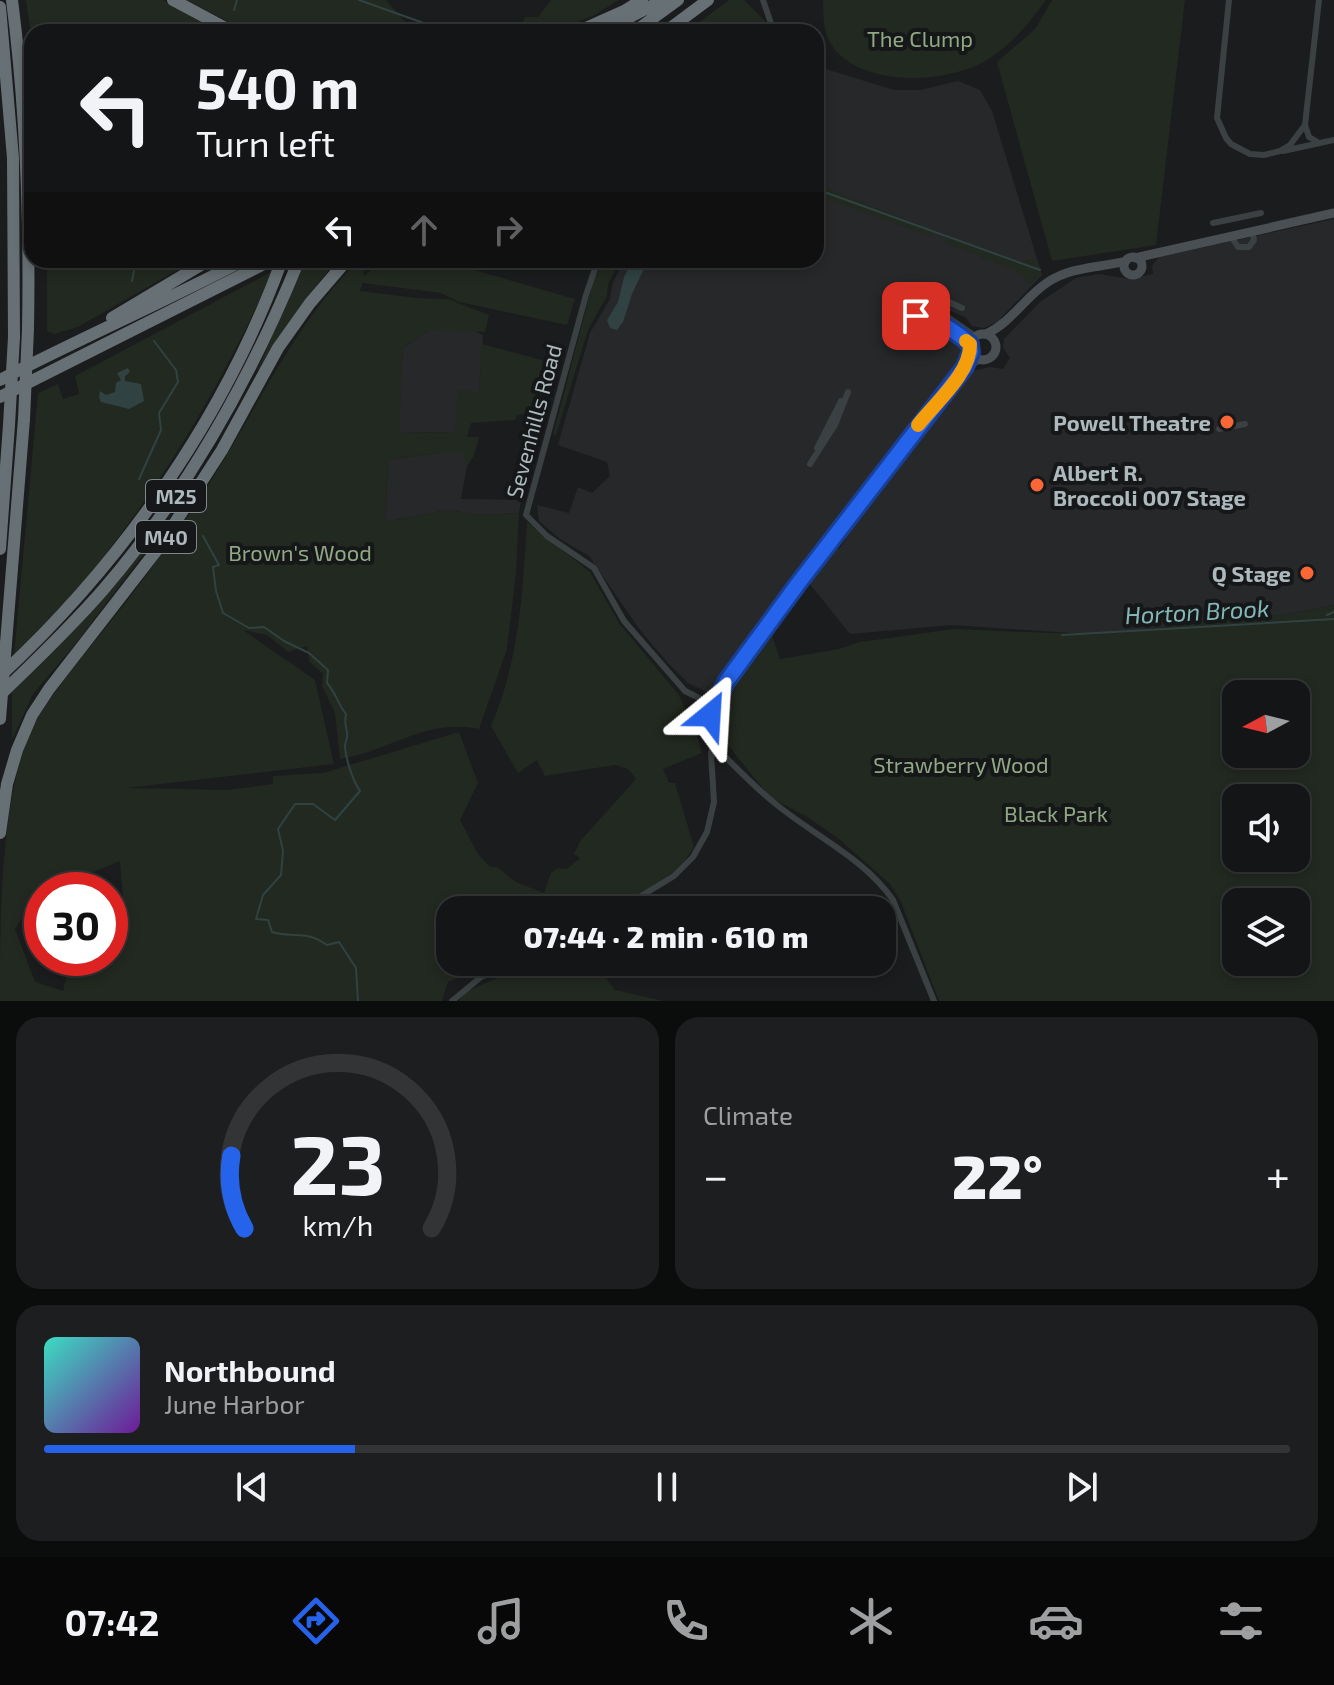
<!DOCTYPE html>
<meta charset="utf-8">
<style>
:root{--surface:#141516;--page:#1d1e1f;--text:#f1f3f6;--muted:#9d9fa1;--line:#333435;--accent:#2563eb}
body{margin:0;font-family:"Exo 2",sans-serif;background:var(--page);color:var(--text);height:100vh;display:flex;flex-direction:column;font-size:30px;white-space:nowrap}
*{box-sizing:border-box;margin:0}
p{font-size:26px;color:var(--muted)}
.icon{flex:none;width:44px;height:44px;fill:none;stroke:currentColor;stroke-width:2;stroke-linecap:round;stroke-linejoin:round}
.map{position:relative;height:1001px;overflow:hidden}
.drawer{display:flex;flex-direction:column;gap:16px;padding:16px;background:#0b0c0c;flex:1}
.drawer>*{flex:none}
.hud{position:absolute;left:24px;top:24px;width:800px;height:244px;border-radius:24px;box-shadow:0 4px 12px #0003,0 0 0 2px var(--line);background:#141516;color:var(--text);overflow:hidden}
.needle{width:52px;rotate:263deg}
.buttons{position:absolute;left:1222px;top:680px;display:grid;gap:16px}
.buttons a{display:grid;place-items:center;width:88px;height:88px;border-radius:16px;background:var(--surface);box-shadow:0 4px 12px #0003,0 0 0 2px var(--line);font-size:40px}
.speed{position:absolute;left:24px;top:872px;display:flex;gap:16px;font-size:40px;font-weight:700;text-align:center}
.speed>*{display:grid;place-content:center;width:104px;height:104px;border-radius:50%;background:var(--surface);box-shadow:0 4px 12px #0003,0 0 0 2px var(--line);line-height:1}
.speed .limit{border:12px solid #d22;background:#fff;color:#111}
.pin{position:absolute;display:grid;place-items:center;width:68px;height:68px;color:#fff;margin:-34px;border-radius:16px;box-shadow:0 4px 12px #0006}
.me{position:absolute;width:88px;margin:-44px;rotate:27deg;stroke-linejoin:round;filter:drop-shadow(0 0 6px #0008)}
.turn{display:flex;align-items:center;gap:28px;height:168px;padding:0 40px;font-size:36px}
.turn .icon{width:104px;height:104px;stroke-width:2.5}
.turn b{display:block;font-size:56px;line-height:68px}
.lanes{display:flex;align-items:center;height:76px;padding:0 40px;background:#0003;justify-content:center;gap:40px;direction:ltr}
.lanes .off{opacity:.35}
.big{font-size:60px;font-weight:800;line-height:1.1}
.drawer .card{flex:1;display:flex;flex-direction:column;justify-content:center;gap:12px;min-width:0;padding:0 28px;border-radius:24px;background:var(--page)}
.drawer .dial{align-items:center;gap:0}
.dial svg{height:208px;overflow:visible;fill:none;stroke:var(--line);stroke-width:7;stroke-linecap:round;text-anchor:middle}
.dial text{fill:var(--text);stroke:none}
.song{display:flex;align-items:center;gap:24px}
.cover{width:96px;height:96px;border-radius:12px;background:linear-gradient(135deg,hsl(170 70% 55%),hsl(280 70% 35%))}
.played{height:8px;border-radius:4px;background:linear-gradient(90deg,var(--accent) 25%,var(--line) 25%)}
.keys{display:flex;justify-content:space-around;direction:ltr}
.heat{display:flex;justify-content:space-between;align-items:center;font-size:44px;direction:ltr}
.drawer .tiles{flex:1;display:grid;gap:16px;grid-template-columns:1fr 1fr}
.card:last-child{grid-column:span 2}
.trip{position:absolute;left:436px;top:896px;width:460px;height:80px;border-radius:24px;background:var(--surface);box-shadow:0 4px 12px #0003,0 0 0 2px var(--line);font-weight:800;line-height:80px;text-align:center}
.tab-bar{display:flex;height:128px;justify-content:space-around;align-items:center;background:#080809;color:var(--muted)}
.tab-bar .icon{width:56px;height:56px}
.tab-bar .selected{color:var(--accent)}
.tab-bar b{font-size:36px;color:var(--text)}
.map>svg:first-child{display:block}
</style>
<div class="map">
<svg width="1334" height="1001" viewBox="0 0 1334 1001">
<rect width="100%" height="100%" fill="#1b1c1d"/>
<path fill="#27282a" d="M816 66 894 90H920L958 81 980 90 992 111 1042 275 997 322 984 328 972 326 965 317 948 310 941 304 933 313 928 311 920 333 936 344 946 334 951 336 961 345V356L709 693 688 683 668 663 640 630 589 556 560 539 539 521 537 505 569 513 578 487 592 493 610 476 607 462 558 445 590 333 610 299 613 282 625 260H816Z
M1334 219V605L1277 616 1258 615 1099 635 952 625 850 634 809 583 833 549H839L846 539 845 534 908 450 973 371 990 367 1003 369 1010 358 1003 347 1004 339 1040 302 1076 278 1099 274 1130 279 1153 274 1152 266 1159 257Z
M431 330H472L483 335 479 392 455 432 398 433 403 347Z
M439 453H464L467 466 461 499 521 500 519 513 481 515 447 510 385 522 388 460Z"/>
<path fill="#222920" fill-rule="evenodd" d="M26 0H163L218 32H32V41Z
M186 0H386L414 32H256L235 25Z
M551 0H619L593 16 551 32H518L525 17H538Z
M729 0H744L765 21 769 32H686Z
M823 0H1046C1031 21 1012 44 990 58 949 85 859 89 830 43 823 31 823 13 823 0Z
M1052 0H1185L1156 245 1052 261 997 62 1035 29Z
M819 185 932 230V237L816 195Z
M949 236 1022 263 1028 259H1035L1040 275 1030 284 1018 272 946 243Z
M47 260H195L78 327 54 334 47 331Z
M304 260H337L303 302 259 374 258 369Z
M359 260H378L363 272 364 276 383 260H440L575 299 567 325 459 302 441 293 363 283 360 291 416 298 448 299 489 315 485 332 431 330 403 347 399 433 455 432 458 390 479 392 482 344 549 362 537 413 517 415 515 420 471 423 467 437H479L474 456 467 466 464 453H439L388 460 385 522 447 510 481 515 519 513 516 573 507 649 479 729C425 718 391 751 340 759L335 713 322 686 323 674 309 661 307 646 288 652 267 635 243 630 315 680 334 764 126 788 228 790 273 784V776L323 773 459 732 478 783 460 820 478 854 490 867H497L516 882 544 893 551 873 558 868 567 869 580 858 574 854 581 840 636 779 628 769 615 765 545 776 537 760 518 773 491 726C519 662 523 591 527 522L590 572 619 623 679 695 698 739 702 753 663 769 669 783H675L694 847 680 868 632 899 608 910H450V962H493L448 982 442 1001H0C0 923 0 822 24 748 35 716 58 688 78 662 106 627 135 592 160 556 179 530 198 503 214 476 261 401 296 322 359 260ZM120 861 125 922 110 927V958H71L63 991 35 982 15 929 36 896 42 893V890H49Z
M603 260H621L608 284 607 296 588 330 556 435H553L593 282Z
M273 271C228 372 173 467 105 555 78 591 45 622 14 655L38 393 58 384 63 399 79 394 75 376Z
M168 519H170L77 642 33 694 12 740V692L106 595Z
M1334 605V1001H939L901 902 890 884 839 839 809 818 770 797 713 727 730 690 771 632 780 659 839 649 860 642 954 629 1099 635 1258 615 1277 616ZM1236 694H1296V754H1236ZM1236 798H1296V858H1236ZM1236 902H1296V962H1236Z
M534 962H594L615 990 664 1001H459L465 992Z"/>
<path fill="#304242" d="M633 260H648L632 294 623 322 617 330 610 328 607 320 618 302 624 277Z
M128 368 130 372 125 376V381L141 384 144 401 129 409 101 402 99 397 100 391 106 395 115 392 116 383 121 380 117 373Z"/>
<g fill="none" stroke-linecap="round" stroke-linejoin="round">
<path stroke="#304242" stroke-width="2" d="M359 0 449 32
M234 10 237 0
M816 189 1040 270
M132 281 136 260
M139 479 161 430 159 413 178 382 176 370 154 341
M203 536 219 565 213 567 216 591 223 613 249 628 264 627 284 641 309 653 328 670 327 683C336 693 338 704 346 714 344 723 346 725 347 733 348 739 345 741 345 747 346 760 353 781 360 791L335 820 313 804H295L278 829 283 851 281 875 263 895 256 919 268 920 272 932C297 939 304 929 327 945L339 942 356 968 358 1001
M1327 615 1334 612
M1062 635 1334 619"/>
<path stroke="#3b4042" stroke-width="6" d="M763 0 774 32
M1229 0 1217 118 1226 138 1231 144 1250 154 1264 155 1280 151 1290 145 1305 125 1319 0
M1305 125 1309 137 1319 143
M1283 151 1334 140
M1213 223 1261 213
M1231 236 1238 247H1249L1254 240 1252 231
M598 260 586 295 526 515 547 536 594 568 624 621 685 691 713 705
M922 295 931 294 962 308
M923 297 936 309 975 336
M919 307 970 344
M930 318 925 329 937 338 945 327
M901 324C926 310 923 318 944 327
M965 367 982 360
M1219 429 1245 424
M817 448 841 401
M810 464 835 425 848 392
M713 745C734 765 754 787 777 805 815 836 865 859 893 900L934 1001
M618 910 674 876 693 857 707 832 714 802 711 753 713 745 708 723 717 696 883 470 965 367 971 352
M452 1001 481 977 519 962"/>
<path stroke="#494f53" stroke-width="9" d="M1124 266a9 9 0 1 1 18 0a9 9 0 1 1-18 0Z
M1135 258 1334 213
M970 347a13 13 0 1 1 26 0a13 13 0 1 1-26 0Z
M986 334C1012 322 1025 297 1048 282 1073 266 1099 268 1126 261"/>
<path stroke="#677074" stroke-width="12" d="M12 0C26 109 30 219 28 329
M173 0 233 32
M0 7 13 158 14 337
M577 32 624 11 642 0
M601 32 663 0
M634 32 678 0
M665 32 708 0
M112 318 209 260
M0 380C81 338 164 302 244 260
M0 397 272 260
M0 549 9 425
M6 643 24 419
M0 676C123 562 224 419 282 260
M0 695C35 661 71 627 103 590 188 491 250 380 299 260
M0 833 7 784 17 750 32 715 49 689 160 546 222 450 278 348 310 303 347 260"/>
<path stroke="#677074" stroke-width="12" d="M24 419 28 329
M9 425 14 337
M0 719 6 643"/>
</g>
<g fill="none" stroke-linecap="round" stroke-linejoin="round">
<defs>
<path id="route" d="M710 715 726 682 797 585 965 367 971 352 970 344C957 333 934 316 916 316"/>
</defs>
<use href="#route" stroke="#184099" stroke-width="20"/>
<use href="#route" stroke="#2563eb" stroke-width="14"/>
<path stroke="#f59e0b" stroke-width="14" d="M918 425C936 402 971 373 970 344L966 341"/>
</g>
<g fill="#f96737" stroke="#161718" stroke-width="3">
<circle cx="1227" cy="422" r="8"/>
<circle cx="1037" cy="485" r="8"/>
<circle cx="1307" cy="573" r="8"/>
</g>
<g text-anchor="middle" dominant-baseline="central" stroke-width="8" stroke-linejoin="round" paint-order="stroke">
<g fill="#161718" stroke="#80888c" stroke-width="2">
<rect x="146" y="480" width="60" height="32" rx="6"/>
<rect x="136" y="521" width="60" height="32" rx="6"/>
</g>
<g font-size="20" font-weight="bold" fill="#adb9bd">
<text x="176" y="496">M25</text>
<text x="166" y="537">M40</text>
</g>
<g font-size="22" fill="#91a884" stroke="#161718">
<text x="920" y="38">The Clump</text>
<text x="300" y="552">Brown's Wood</text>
<text x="961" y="764">Strawberry Wood</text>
<text x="1056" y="813">Black Park</text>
</g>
<g font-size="22" fill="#adb9bd" stroke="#161718">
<text transform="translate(533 421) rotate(-75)">Sevenhills Road</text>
</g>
<g font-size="22" font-weight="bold" fill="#adb9bd" stroke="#161718" text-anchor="end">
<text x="1211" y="422">Powell Theatre</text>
<text x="1053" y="472" text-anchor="start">Albert R.<tspan x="1053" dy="25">Broccoli 007 Stage</tspan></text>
<text x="1291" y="573">Q Stage</text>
</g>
<g font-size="24" font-style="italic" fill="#84b6b8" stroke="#161718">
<text transform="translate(1197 611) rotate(-3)">Horton Brook</text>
</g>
</g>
</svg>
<div class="buttons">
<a><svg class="needle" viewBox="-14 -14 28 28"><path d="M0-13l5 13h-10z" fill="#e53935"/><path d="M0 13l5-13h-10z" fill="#9d9fa1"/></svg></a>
<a><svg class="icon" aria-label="sound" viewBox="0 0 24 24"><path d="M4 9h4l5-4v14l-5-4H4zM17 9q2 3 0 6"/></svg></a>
<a><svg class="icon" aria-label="layers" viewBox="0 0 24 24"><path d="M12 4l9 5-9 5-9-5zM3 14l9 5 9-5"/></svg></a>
</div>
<div class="speed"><div class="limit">30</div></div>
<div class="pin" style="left:916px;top:316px;background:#d93025"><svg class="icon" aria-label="arrive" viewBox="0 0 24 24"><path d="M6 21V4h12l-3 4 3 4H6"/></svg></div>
<svg class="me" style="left:710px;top:715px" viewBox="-20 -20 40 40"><path d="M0-17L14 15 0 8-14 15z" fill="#2563eb" stroke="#fff" stroke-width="4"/></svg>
<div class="trip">07:44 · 2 min · 610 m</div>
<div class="hud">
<div class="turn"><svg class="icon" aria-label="left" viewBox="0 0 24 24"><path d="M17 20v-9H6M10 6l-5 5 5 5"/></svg><div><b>540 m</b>Turn left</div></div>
<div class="lanes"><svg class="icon" aria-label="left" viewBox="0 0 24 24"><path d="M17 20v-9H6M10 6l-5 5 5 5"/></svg><svg class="icon off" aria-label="ahead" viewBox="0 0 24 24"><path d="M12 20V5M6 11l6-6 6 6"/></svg><svg class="icon off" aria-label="right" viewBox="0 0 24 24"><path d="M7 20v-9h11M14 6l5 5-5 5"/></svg></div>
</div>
</div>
<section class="drawer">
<div class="tiles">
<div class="card dial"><svg viewBox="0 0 100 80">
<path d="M14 69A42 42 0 1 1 86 69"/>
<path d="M14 69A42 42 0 0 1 9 41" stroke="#2563eb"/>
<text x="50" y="56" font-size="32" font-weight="700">23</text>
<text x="50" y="72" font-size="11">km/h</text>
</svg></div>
<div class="card"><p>Climate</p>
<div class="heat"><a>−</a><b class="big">22°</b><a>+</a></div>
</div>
<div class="card">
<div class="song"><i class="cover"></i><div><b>Northbound</b><p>June Harbor</p></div></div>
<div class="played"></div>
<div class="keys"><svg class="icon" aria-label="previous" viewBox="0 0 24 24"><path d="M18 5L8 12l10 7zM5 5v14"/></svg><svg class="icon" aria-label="pause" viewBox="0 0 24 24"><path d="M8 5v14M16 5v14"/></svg><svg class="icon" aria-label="next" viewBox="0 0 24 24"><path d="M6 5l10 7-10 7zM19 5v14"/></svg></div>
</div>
</div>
</section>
<nav class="tab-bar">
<b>07:42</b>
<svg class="icon selected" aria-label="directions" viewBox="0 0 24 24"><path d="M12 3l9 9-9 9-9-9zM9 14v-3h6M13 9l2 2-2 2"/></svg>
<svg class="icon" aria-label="music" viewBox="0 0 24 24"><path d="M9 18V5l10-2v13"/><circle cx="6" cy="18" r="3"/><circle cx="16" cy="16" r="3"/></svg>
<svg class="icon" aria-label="phone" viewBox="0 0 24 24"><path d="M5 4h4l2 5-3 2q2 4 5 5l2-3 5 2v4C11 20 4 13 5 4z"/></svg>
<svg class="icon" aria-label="climate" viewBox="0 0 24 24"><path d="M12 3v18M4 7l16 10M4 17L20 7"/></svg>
<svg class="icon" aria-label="car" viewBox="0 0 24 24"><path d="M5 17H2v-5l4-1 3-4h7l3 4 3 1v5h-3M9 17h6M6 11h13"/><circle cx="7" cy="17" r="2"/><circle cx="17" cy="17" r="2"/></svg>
<svg class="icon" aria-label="filters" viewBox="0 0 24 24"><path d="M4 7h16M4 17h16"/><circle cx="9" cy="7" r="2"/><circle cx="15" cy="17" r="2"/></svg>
</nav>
